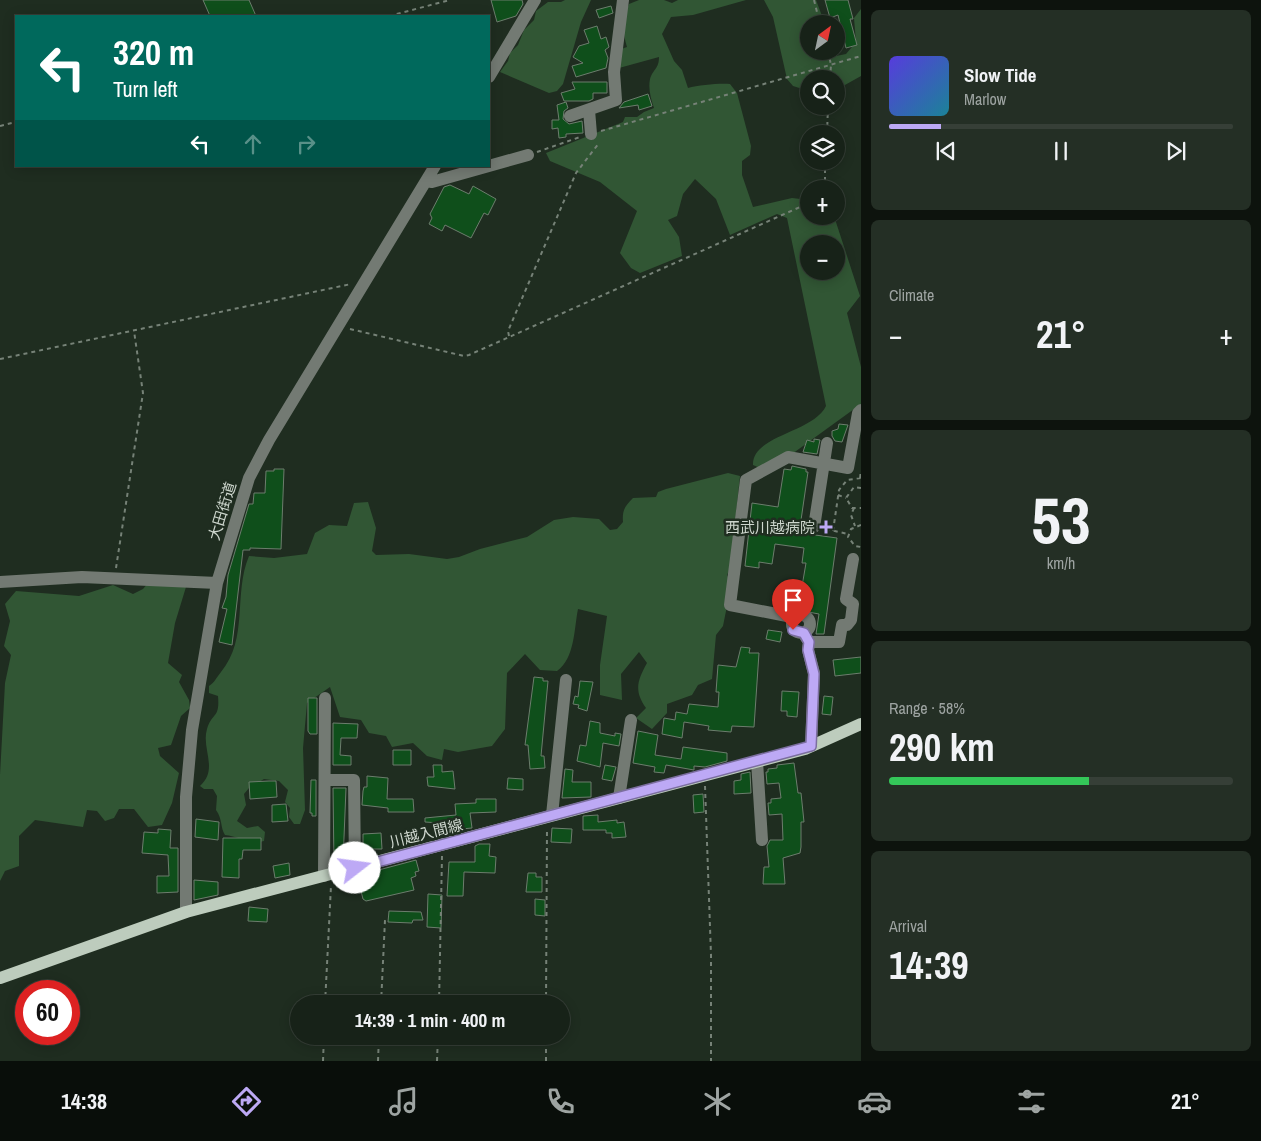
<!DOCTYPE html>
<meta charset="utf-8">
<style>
:root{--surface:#172218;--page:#242f25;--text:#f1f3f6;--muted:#9ea4a2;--line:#363f37;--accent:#bda9f5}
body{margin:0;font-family:"Archivo Narrow","Noto Sans JP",sans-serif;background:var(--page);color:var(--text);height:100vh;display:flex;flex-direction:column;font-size:19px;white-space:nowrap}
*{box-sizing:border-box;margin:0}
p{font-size:16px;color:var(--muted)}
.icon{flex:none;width:28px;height:28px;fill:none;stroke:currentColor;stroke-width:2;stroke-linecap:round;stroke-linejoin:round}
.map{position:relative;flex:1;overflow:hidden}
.details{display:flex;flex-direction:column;gap:10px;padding:10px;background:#0d130d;width:400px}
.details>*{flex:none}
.banner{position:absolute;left:15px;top:15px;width:475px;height:152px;border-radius:0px;box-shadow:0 2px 12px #0003,0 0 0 1px var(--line);background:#00695c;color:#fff;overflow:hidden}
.needle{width:32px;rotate:33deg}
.controls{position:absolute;left:800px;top:15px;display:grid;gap:10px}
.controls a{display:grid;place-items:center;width:45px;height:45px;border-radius:50%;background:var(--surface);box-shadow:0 2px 12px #0003,0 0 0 1px var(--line);font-size:25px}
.speed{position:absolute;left:15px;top:980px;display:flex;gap:10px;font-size:25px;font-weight:700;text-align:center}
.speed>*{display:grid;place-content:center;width:65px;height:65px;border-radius:50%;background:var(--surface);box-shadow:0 2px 12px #0003,0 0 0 1px var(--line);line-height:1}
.speed .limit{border:8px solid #d22;background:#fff;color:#111}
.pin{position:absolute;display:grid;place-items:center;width:42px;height:42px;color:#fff;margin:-51px -21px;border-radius:50% 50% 50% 0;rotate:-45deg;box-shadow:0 0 5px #0007}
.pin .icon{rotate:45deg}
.me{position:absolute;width:55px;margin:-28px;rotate:75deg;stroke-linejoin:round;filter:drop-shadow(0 0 4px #0008)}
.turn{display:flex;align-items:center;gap:18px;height:105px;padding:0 15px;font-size:22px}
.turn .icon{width:65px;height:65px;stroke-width:2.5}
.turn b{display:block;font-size:35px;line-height:42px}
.lanes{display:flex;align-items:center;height:48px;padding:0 15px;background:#0003;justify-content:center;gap:25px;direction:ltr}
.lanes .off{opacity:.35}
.big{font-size:38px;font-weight:800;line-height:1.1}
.details .card{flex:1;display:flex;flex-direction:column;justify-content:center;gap:8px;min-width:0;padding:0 18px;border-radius:8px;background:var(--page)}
.details .dial{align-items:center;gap:0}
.dial b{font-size:65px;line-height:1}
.song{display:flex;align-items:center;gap:15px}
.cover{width:60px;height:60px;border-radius:8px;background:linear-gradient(135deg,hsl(250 70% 55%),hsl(190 70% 35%))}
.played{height:5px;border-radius:2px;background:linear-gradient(90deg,var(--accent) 15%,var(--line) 15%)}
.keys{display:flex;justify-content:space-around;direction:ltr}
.heat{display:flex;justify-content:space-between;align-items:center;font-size:28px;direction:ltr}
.charge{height:8px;border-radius:4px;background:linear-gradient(90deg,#34c759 58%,var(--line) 0)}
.trip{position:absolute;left:290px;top:995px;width:280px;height:50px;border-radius:25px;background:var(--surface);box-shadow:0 2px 12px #0003,0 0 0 1px var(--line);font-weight:800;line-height:50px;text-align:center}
.tab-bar{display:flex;height:80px;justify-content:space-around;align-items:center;background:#090e0a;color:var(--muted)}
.tab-bar .icon{width:35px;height:35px}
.tab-bar .active{color:var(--accent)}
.tab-bar b{font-size:22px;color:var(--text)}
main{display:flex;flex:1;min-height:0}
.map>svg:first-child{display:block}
</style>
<main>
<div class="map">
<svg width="861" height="1061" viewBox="0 0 861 1061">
<rect width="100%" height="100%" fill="#1f2d20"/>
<path fill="#315634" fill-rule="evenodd" d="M565 0H591L581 22 563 84 557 91 549 93 500 72 508 61 510 53 518 45 524 30 534 20 536 11 548 2H561Z
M639 0H664L672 3 678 0H746L693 15 671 17 662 34 674 61 682 70 688 88C699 85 720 83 730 84L737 93 751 146 750 155 742 161V175L753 207 792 198 809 200V216H834L860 296 847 313 861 367V404L792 454 760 468 753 465C752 435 813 433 826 406L787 218 777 214 730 235 716 199 695 179 683 194 677 216 668 220 679 237 682 256 640 273 631 268 620 253 637 211 600 182 550 161 546 153 623 122 625 117H637L644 112 654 108C651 99 648 89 650 79 653 69 659 69 659 57L619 68 621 49 627 47C622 32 623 19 629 4ZM809 244H836V271H809Z
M764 0H816L825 24H809V51H830L831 57 846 54 856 42 854 18 861 9V76L836 90V79H809V91L793 86 787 79 773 17Z
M728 473 740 476 730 569 727 575 730 581 729 596 723 626 716 635 712 679 698 685 692 695 667 704V713L652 729 636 718 646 708C634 691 637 681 647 663L639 652 621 674 622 700 600 695V665L607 616 578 609C574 629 575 658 557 671L540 670 525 654 507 673 505 729 492 746 458 752 444 749 442 760 427 756 413 743 392 747 386 736 369 733 361 720 340 717 330 687 307 703 303 748 305 810 300 824H294L289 817 290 808 285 802 288 790 279 781 264 779 249 788 244 794 246 805 237 821 247 828 258 826 265 832 264 841C251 845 238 836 225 835 220 827 223 820 216 810L217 796 213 789H204L200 786C219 769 201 749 207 729 212 712 220 719 218 696L209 693V686C215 682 216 678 221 672 249 638 233 594 249 556L274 558 307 554 315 533 329 525 347 526 354 503 368 502 376 528 372 551 376 555 409 554 447 559 459 557 480 549 527 537 554 520 573 517 599 519 610 530 617 529 623 522C622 510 625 506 633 498L656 497 658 492 666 489Z
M149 582 186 587 175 623 168 663 182 675 179 682 189 700 190 708 181 716 171 745 158 748 160 756 179 773 172 803 162 825 148 827 134 809H119L114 818 105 821 97 811 87 810 83 827 35 820 19 836V866L5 871 0 881V775L5 683 11 655 4 646 10 621 5 604 16 591 79 596 113 585 133 594 143 589Z"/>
<path fill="#0f4f1b" stroke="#6c7d6d" d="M203 0H249L256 16H210Z
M491 0H522L523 4 516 16 497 22Z
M825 0H848L853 19H850L857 45 846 48 838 15 830 18Z
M611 6 613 13 599 18 596 10Z
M597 26 601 39 606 37 609 47 605 50 608 58 606 68 576 77 572 66 583 63 573 57 579 46 589 43 584 30Z
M572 82H607V93H593V99L589 101H564L561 93 575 89Z
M648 94 652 106 639 110 638 105 619 108 624 102Z
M566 102 568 108 564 111 563 119 569 124 582 121 583 133 566 134V137L559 138 558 128 552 129V120H559L557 105Z
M450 185 469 194 473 186 496 199 488 215 484 213 471 238 445 225 442 231 429 224 432 218 430 214 444 187Z
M839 424 848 425 842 442 835 441 832 436V431L838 429Z
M814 439 820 440 817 454 803 452 807 440 814 442Z
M792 466 806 469V472H808L800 527 806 528 808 534 837 538 824 634H816L819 614 803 611 804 604H799L806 563H802L804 548 775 544 772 564 759 562V568L745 566 752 503 778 507 784 469 791 470Z
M274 469H284L281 549 250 548V550H243L232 645 219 642 227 609 222 608 226 597 228 575 249 504H253L254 493H265L266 471H274Z
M768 630 782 632 780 642 766 639Z
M741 647 750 648 749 653H759L754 727 732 726 731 732 708 730 709 726 684 722 682 738 662 734 664 718 675 720 676 712 687 714 689 704 718 707 719 692H716L718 665 736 667Z
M861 657V673L835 676 833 660Z
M534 677 543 678V681H548L541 756H544L545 768 530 769 528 745H525Z
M580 681 593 682 587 711 578 708 579 705 573 704 575 696 578 697Z
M782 691 799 692 797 717 787 716V711H781Z
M824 696 833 697 831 715 822 714Z
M308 698H317V734H310L308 731Z
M590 721 600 723V733L615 736V733L621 734 619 746 603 743 600 767 577 761 580 745 586 746Z
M333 723 358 724 357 738H341L340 755 351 756V765H333Z
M638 731 658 735 655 755 681 759 683 747 727 753V761L705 767 694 766V770L666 765 664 773 654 772 655 767 633 763Z
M393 750H411V765H393Z
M794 763 798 793H801L804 822H801V847L800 853 783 858 785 884H763L764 867H769L767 846 770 840H783L782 814 769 815 768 803H771V799L781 798 779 783 767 784 766 772H768V769L777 768V765Z
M433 765H442V772L453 771 455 789 428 786 427 777H434Z
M605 765 616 767 612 781 602 779Z
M565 769 573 770 572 782H591V797L562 798Z
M750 772 751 793 734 794V781L741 780V774Z
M367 776 388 778 387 799H413L414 812H388V808L362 805 363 791 364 787H367Z
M508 778 523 779V790L507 789Z
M311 780H316V816H312V813H310Z
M269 781H276L277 797 250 799 249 782Z
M333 788H346L343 862 334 865Z
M703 794 704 812 694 813 693 795Z
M476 799H496V812L470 813 472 828 440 831V823L425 822V818L456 815 455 804 476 803Z
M286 804 288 821 272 822V805Z
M598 815V822L617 820V823L624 822 626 837 612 838V833H606V830H583V816Z
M196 819 219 822 218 840 195 837Z
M552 828 572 829 571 843 551 842Z
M158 829 171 830 170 848H178V892L157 893V876H169L168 855 142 853 144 832 158 833Z
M381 833 382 849H363V834Z
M223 838H261V850H243L242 859H239V878L222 877Z
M479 844H490L489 856 496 857 495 873 464 872 463 896H447L449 862H475V846Z
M416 860 419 871 415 872 416 876 411 878 414 890 366 901 363 899 358 879H361L360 875Z
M289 863 290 875 275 878 273 866Z
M528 873H536V877H542V892H526Z
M194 880 218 882V895L194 900Z
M428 894 442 895 441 928 427 927Z
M535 899 545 900V916L535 915Z
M249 907 268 909 267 922 248 921Z
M389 911 421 912 423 920H413L412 923 388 922Z"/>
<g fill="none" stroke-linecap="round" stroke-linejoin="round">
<path stroke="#768277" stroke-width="2" stroke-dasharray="4 4" stroke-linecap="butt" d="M814 0 820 24
M389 16 450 0
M828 51 831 65 830 79
M0 126 16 122
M601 131 861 56
M827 134 828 106
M537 152 580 137
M825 189V161
M350 329 464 356 469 355 809 203
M509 336 508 331 576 173 599 143
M0 359 351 284
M860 478 861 470
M861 488 854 487 846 498 852 508H861
M838 495 846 498
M854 508 851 515 855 526
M861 525 851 529 848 537 855 546 861 547
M826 529 848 534
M833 531 839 490 847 480 861 478
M116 568 143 393 134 331
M705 786 711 955V1061
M325 1004 331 886
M381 1004 385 920
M439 1004 442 856
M546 1004 547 829
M323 1061 324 1036
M378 1061 379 1036
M437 1061 438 1036
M546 1061V1036"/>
<path stroke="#737a73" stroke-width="12" d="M489 77 535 0
M589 110 591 134
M570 116 616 100 614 72 623 0
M426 181 432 182 528 155
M814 527 827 443
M0 582 82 577 217 583
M792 624a9 9 0 1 1 18 0a9 9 0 1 1-18 0Z
M793 619 787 616 730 605 746 480 788 457 848 468 858 413 861 410
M803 633 809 642 808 650 814 673 811 746
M809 642H839L842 625H847L851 620 853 604 846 599 853 559
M757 761 762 840
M325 780H354L355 868
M619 798 631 720
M552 815 566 680
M324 876 325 698
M186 912V797L192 730 217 583 249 478 269 440 435 166"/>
<path stroke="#bdccbd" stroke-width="12" d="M0 978 186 912 805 749 861 724"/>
</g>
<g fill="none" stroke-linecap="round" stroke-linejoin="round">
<defs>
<path id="route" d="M355 868 811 746 814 674 808 650 809 642 804 633 793 630"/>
</defs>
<use href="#route" stroke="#7b6e9f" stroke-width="12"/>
<use href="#route" stroke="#bda9f5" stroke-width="9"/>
</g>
<path fill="#bda9f5" stroke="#1f2d20" stroke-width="2" d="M823.5 519.5h5v5h5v5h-5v5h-5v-5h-5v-5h5z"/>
<g text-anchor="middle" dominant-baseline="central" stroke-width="5" stroke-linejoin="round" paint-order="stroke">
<g font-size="15" fill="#ced7ce" stroke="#1f2d20">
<text transform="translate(222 511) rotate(-73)">大田街道</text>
<text transform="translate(426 833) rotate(-14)">川越入間線</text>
</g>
<g font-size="15" fill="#ced7ce" stroke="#1f2d20" text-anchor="end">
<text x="815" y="527">西武川越病院</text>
</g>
</g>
</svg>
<div class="controls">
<a><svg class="needle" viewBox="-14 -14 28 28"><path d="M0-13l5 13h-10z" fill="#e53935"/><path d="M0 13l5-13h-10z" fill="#9ea4a2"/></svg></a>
<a><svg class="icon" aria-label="search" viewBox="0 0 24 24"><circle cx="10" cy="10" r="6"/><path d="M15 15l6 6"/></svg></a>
<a><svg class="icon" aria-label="layers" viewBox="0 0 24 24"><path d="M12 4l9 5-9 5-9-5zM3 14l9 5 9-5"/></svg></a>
<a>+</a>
<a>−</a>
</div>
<div class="speed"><div class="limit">60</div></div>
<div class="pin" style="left:793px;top:630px;background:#d93025"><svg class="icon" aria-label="arrive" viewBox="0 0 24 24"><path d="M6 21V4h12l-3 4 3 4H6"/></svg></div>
<svg class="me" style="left:355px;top:868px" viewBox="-20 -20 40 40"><circle r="19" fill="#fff"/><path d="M0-13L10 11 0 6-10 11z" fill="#bda9f5"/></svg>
<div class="trip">14:39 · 1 min · 400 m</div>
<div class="banner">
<div class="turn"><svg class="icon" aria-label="left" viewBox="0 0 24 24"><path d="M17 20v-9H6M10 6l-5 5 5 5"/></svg><div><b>320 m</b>Turn left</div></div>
<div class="lanes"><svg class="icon" aria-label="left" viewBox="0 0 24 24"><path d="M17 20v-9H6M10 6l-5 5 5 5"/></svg><svg class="icon off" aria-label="ahead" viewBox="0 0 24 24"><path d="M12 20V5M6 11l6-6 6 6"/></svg><svg class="icon off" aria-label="right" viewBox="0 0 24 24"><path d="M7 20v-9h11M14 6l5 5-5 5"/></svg></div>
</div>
</div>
<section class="details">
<div class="card">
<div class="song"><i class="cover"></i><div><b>Slow Tide</b><p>Marlow</p></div></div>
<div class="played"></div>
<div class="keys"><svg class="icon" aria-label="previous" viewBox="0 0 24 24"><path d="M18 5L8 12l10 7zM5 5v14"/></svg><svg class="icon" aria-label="pause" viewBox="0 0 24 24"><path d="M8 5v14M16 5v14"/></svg><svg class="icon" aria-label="next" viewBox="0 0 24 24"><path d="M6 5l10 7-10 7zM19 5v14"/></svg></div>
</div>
<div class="card"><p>Climate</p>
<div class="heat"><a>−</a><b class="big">21°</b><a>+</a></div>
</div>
<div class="card dial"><b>53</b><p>km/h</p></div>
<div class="card"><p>Range · 58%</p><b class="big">290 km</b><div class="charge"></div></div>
<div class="card"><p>Arrival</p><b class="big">14:39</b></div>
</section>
</main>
<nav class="tab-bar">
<b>14:38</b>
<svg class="icon active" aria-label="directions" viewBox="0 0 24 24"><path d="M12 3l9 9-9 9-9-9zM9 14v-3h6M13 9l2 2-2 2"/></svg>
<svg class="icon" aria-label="music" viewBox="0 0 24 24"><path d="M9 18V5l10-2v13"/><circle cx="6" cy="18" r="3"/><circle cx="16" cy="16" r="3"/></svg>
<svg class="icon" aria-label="phone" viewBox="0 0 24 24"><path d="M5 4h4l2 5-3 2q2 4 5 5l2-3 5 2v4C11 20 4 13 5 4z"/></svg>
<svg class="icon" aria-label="climate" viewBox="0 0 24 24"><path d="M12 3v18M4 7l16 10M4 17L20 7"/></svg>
<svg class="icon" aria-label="car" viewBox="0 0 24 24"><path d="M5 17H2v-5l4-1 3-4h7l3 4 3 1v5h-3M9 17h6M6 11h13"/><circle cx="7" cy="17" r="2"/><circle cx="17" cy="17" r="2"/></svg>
<svg class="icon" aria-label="filters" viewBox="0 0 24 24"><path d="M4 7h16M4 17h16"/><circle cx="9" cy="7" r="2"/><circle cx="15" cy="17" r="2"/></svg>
<b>21°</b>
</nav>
